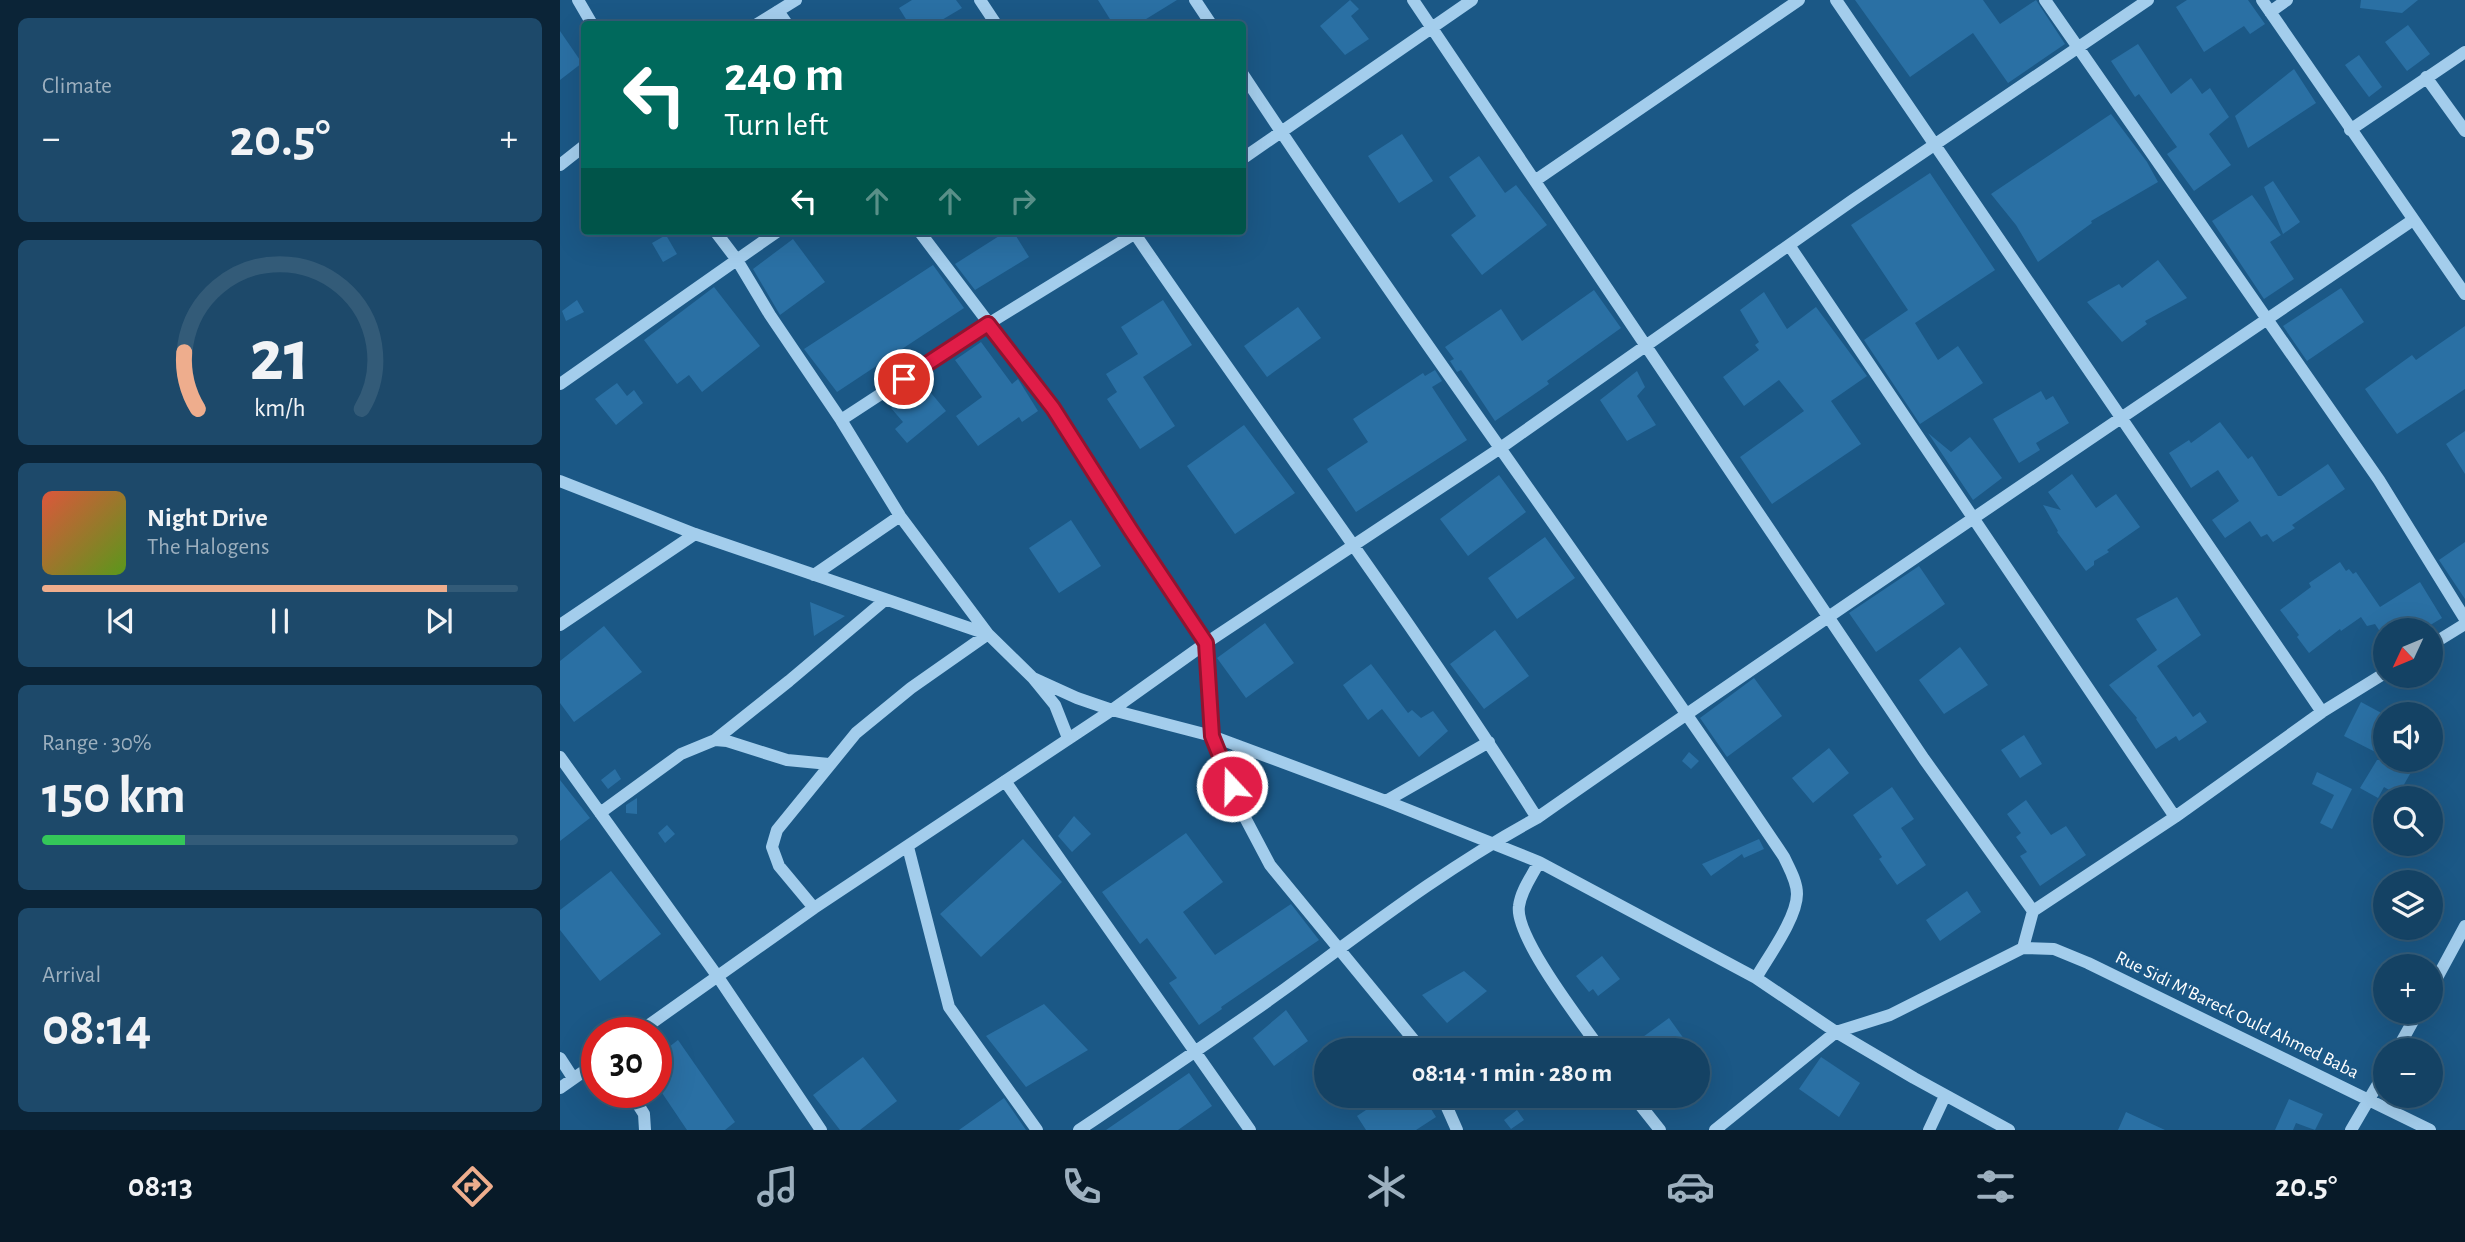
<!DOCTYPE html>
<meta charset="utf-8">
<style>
:root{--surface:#144264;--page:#1d496a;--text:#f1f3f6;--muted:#9db0bf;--line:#335b78;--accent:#eead8d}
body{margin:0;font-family:"Alegreya Sans",sans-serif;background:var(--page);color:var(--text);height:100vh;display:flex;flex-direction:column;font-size:26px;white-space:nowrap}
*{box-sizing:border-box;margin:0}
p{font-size:23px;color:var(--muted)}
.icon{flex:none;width:38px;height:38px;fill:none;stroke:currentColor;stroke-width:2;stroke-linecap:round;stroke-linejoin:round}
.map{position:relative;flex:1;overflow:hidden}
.details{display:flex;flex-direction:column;gap:18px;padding:18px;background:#0b2437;width:560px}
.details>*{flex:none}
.top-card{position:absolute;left:21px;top:21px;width:665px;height:214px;border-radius:7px;box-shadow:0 7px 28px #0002,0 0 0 2px var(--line);background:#00695c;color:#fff;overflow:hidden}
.needle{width:46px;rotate:226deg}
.fabs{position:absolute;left:1813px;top:618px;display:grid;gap:14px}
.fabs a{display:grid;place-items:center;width:70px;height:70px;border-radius:50%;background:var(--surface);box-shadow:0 7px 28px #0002,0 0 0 2px var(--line);font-size:35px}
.speed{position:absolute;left:21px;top:1017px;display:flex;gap:14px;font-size:35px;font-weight:700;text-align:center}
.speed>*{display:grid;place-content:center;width:91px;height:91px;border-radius:50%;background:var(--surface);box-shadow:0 7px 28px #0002,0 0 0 2px var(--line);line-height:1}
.speed .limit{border:10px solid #d22;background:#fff;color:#111}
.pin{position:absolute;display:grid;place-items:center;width:60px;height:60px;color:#fff;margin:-30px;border:4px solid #fff;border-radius:50%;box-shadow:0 2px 7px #0007}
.me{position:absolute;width:77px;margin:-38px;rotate:339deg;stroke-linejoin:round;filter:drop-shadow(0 0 5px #0008)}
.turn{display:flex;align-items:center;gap:24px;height:147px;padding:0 28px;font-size:32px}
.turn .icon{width:91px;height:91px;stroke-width:2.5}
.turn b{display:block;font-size:49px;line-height:60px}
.lanes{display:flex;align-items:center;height:66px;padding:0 28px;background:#0003;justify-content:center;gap:35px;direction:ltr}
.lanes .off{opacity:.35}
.big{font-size:52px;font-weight:600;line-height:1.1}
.details .widget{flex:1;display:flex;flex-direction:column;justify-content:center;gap:10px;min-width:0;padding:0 24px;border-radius:10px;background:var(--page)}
.details .dial{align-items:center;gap:0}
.dial svg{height:182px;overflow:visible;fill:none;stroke:var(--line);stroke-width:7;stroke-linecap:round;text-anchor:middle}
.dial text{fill:var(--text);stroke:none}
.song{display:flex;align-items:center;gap:21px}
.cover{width:84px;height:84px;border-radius:10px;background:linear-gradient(135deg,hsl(10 70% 55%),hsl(90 70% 35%))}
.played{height:7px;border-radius:4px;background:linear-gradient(90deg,var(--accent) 85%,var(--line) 85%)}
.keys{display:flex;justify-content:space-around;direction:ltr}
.heat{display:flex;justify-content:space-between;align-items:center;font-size:38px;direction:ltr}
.charge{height:10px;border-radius:5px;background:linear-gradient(90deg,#34c759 30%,var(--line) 0)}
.trip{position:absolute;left:754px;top:1038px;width:396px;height:70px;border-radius:35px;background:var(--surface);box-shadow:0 7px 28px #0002,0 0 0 2px var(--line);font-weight:600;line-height:70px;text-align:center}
.menu{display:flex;height:112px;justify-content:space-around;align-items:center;background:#081a28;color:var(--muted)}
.menu .icon{width:49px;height:49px}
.menu .on{color:var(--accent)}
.menu b{font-size:32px;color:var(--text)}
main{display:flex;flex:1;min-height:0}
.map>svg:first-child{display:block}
</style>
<main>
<section class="details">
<div class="widget"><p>Climate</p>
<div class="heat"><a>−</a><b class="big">20.5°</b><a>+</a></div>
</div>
<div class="widget dial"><svg viewBox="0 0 100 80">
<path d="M14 69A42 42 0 1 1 86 69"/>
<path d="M14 69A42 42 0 0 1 8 44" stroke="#eead8d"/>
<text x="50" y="56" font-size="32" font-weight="700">21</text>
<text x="50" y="72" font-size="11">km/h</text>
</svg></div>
<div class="widget">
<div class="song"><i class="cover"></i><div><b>Night Drive</b><p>The Halogens</p></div></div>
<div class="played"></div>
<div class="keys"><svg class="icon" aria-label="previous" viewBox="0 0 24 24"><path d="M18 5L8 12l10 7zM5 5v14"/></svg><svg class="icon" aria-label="pause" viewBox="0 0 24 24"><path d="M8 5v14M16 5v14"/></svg><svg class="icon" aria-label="next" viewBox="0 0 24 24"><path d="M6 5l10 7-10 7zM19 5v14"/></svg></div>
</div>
<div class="widget"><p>Range · 30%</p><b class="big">150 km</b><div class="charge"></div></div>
<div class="widget"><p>Arrival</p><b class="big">08:14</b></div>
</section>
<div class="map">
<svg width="1905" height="1130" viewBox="0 0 1905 1130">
<rect width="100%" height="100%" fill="#1b5886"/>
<path fill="#2a70a4" d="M352 0H396L402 8 375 24H349L339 8Z
M538 0H617L578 24H553Z
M790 0 799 9 791 16 809 39 785 55 760 26Z
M1295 0H1423L1440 24 1476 0 1505 44 1448 83 1413 33 1350 77Z
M1627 0H1688L1705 24 1690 34 1684 26 1644 52 1616 7Z
M1801 0H1858L1842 13 1800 8Z
M1848 25 1870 54 1847 71 1825 42Z
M0 31 22 63 0 80Z
M1578 44 1611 94 1631 78 1642 94 1650 88 1669 117 1649 134 1671 165 1634 191 1607 154 1617 147 1579 94 1575 97 1551 61Z
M1799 55 1822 87 1809 97 1785 65Z
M1734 69 1756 103 1688 148 1675 116Z
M1551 114 1587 162 1598 182 1531 221 1532 223 1478 262 1456 225 1431 194Z
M842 134 873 181 839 203 808 156Z
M919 156 945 193 956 185 987 225 922 275 891 235 916 216 889 177Z
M1370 173 1435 270 1355 323 1378 360 1398 346 1423 383 1360 424 1304 340 1348 310 1291 225Z
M1713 181 1740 222 1723 234 1704 187Z
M1692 195 1721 235 1710 242 1734 279 1704 299 1652 221Z
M447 231H453L469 257 415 290 395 264Z
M106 235 117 254 103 262 92 243Z
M233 239 265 282 220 315 193 269Z
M1598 260 1627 298 1585 321 1587 324 1562 342 1527 302 1559 284 1562 288Z
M373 265 404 308 277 392 244 349Z
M154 287 200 346 142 392 129 375 117 384 84 340Z
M1781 288 1804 322 1747 361 1723 326Z
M1034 290 1061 328 987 381 989 384 935 421 901 370 897 372 890 361 894 359 885 347 941 309 962 341Z
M1204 292 1227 329 1256 307 1307 376 1271 401 1301 444 1212 504 1180 457 1244 411 1219 380 1184 406 1163 377 1199 350 1195 345 1199 342 1180 310Z
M17 300 24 312 6 321 2 311Z
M603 300 632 345 583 377 615 426 580 449 547 399 557 392 546 374 578 354 561 327Z
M738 307 761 338 707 377 684 346Z
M1905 326V389L1837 434 1805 389 1852 355 1856 360Z
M421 342 452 384 458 379 478 411 462 422 459 417 418 446 396 416 422 397 395 360Z
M875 370 882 381 872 387 907 440 796 512 767 469 808 442 793 419 863 373 865 376Z
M1077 371 1085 387 1077 396 1096 425 1067 441 1040 400Z
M362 382 386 411 347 443 335 429 343 422 331 408Z
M57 383 67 396 74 390 83 403 56 425 35 399Z
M1481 391 1486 400 1493 396 1509 423 1476 443 1480 450 1459 463 1433 419Z
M1660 422 1688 459 1692 456 1718 496H1721L1768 464 1785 489 1732 525 1735 528 1713 542 1707 534 1701 537 1690 521 1665 538 1652 520 1679 501 1658 470 1631 488 1609 453 1629 440 1631 443Z
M684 425 735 493 675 534 627 466Z
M1905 431V474L1886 444Z
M1368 433 1391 452 1410 437 1442 478 1413 500Z
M1512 474 1536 508 1556 494 1580 527 1547 550 1549 552 1534 561V565L1526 571 1497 532 1498 531 1483 505 1501 510 1488 492Z
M939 475 966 512 908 556 880 519Z
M511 520 541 566 499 593 469 548Z
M985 537 1015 578 957 619 928 578Z
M1905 542V599L1879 560Z
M1780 562 1786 571 1789 569 1793 574 1796 572 1820 607 1860 582 1882 618 1862 630H1819L1815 624 1807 626 1801 617 1781 631 1780 629 1749 653 1737 637 1739 635 1720 610 1751 587 1749 583Z
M1359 566 1385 604 1316 652 1289 613Z
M1617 597 1641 635 1597 666 1633 717 1640 712 1647 722 1619 741 1616 736 1596 749 1576 719 1577 718 1549 685 1597 650 1576 619Z
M250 602 285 616 254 636Z
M705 623 734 663 686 698 657 658Z
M44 626 82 672 14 722 0 703V661Z
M935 630 969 676 924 709 890 664Z
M1400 647 1428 685 1384 714 1359 680Z
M811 664 848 713 852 710 861 718 873 711 888 731 859 757 822 709 808 720 783 685Z
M1194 678 1222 716 1167 757 1140 718Z
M1801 702 1825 715V757L1784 736Z
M1464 735 1482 764 1460 778 1441 750Z
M1269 748 1289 773 1253 803 1232 778Z
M1129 752 1139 761 1131 769 1122 761Z
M1817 760H1858L1838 795 1824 787 1818 798 1800 788Z
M55 769 61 779 48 789 41 780Z
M1757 772 1792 789 1772 829 1760 823 1774 795 1752 784Z
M0 780 30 818 0 841Z
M1332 787 1354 819 1341 828 1366 865 1337 885 1319 859 1322 857 1293 815Z
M77 798V814L66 813V805Z
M1466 800 1491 835 1506 826 1526 855 1480 886 1460 856 1467 852 1456 837 1461 833 1447 814Z
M514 816 531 834 512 852 498 836Z
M107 825 115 834 105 843 98 833Z
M626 833 663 882 623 912 655 955 731 904 759 940 661 1007 662 1009 639 1025 609 983 617 978 587 938 580 944 542 892Z
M463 839 502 882 421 957 380 914Z
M1199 839 1204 849 1184 858 1182 854 1151 876 1142 864Z
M51 871 101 934 40 981 0 930V910Z
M1407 891 1421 912 1380 941 1366 920Z
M1042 956 1060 979 1038 996 1033 989 1029 992 1016 976Z
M904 971 927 991 887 1023 862 995Z
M484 1004 528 1050 466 1087 426 1036Z
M726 1010 748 1041 714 1066 693 1038Z
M1109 1018 1132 1050H1065Z
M118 1040 175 1122 165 1130H127L96 1084V1057Z
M303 1057 337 1101 300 1130H280L253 1095Z
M1261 1057 1300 1083 1279 1117 1239 1089Z
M629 1073 652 1106 618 1130H546Z
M827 1096H863L876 1117 856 1130H806L797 1116Z
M444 1098 466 1130H399Z
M1729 1099 1763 1114 1755 1130 1736 1123 1733 1130H1715Z
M957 1110 964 1120 951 1129 944 1120Z
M1566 1112 1605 1130H1558Z"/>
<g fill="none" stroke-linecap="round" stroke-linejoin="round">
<path stroke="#a3cdec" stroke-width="12" d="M18 0 32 24
M420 0 436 24
M635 0 651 24
M853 0 1364 759 1473 911
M1276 0 1762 712
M1485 0 1819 480 1905 619
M1702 0 1905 294
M218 11 227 24
M1710 12 1727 0
M197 24 236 0
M682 73C857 338 1047 593 1224 857 1229 868 1237 881 1237 894 1237 918 1208 957 1196 978
M1866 77 1905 131
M1790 130 1905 52
M682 159 912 0
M0 165 24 146
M976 180 1239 0
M155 231 177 260 210 315 281 420 340 516 428 634 473 678 495 705 508 738
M359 231 493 408 570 529 646 643 652 736 682 812 710 865 862 1050
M573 231C707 428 850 617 977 818
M1229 245 1615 817
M0 384 218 231
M281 420 428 324 579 231
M0 481 135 534 427 634
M254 575 340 516
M0 625 135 534
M1871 645 1905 624
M473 678 517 698 552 710 652 736 826 801 979 862 1196 978 1276 1032 1354 1078 1449 1130
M155 740 229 681 325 600
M0 757 158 977 261 1130
M445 781 690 1130
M826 801 929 742
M40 813 121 754 155 740 167 741 227 760 269 764
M348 847 389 1007 477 1130
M979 862C972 876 961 890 959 906 954 936 1022 1023 1041 1050
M254 908 219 866 212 847 217 830 296 733 351 688 428 634
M1463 948 1494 949 1528 963 1870 1130
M1871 989 1905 926
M79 1032 254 908 552 710 646 643 939 449 1293 200 1588 0
M1837 1050 1858 1012
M0 1058 13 1078
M0 1088 37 1062
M70 1092 84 1114 85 1130
M882 1096 897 1130
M1073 1096 1100 1130
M519 1130C589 1083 658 1037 726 988 808 928 888 866 977 818 1267 615 1561 419 1853 220
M1155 1130 1276 1032 1330 1015 1463 948 1473 911 1615 817 1762 712 1825 673
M1369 1130 1385 1096
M1791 1130 1825 1072"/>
</g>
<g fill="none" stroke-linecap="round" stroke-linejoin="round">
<defs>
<path id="route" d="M344 379 428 324 493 408 570 529 646 643 652 736 672 786"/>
</defs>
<use href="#route" stroke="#92132f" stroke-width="18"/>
<use href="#route" stroke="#e11d48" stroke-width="12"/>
</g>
<g text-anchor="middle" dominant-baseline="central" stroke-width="7" stroke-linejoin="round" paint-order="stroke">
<g font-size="19" fill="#fff" stroke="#1b5886">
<text transform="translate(1677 1015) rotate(26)">Rue Sidi M'Bareck Ould Ahmed Baba</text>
</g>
</g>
</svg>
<div class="fabs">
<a><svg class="needle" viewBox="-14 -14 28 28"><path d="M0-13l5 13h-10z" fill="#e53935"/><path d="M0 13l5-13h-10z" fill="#9db0bf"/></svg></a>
<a><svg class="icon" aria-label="sound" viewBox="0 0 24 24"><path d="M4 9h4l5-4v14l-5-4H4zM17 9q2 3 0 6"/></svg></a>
<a><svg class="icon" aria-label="search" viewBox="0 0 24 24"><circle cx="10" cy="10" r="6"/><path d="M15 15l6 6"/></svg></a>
<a><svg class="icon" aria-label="layers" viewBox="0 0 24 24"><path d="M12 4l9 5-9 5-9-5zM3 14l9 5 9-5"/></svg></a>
<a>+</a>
<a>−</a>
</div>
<div class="speed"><div class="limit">30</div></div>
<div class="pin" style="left:344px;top:379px;background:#d93025"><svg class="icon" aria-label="arrive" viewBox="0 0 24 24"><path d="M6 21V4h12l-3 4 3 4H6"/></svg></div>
<svg class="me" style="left:672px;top:786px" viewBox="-20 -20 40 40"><circle r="17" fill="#e11d48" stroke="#fff" stroke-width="3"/><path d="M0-11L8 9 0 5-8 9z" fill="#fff"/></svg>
<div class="trip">08:14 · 1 min · 280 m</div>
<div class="top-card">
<div class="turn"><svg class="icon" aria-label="left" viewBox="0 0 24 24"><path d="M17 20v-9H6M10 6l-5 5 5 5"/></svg><div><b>240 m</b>Turn left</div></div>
<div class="lanes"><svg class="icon" aria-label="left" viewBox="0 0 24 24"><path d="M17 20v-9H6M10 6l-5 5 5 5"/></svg><svg class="icon off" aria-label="ahead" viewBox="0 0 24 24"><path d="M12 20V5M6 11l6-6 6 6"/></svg><svg class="icon off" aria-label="ahead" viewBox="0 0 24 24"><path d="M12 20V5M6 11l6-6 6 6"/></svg><svg class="icon off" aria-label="right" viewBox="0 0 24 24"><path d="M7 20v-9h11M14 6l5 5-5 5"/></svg></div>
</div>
</div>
</main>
<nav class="menu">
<b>08:13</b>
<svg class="icon on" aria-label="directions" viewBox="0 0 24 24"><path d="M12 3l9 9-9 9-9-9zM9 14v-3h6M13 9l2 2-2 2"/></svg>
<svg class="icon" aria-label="music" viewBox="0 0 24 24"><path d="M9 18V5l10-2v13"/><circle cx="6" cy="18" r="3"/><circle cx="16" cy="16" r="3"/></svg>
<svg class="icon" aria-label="phone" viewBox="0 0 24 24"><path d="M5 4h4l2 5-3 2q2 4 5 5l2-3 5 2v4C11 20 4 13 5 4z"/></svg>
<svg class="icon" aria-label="climate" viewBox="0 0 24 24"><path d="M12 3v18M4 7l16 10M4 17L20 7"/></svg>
<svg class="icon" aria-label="car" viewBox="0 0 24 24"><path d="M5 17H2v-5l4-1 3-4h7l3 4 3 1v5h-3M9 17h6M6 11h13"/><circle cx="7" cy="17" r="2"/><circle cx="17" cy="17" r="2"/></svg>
<svg class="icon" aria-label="filters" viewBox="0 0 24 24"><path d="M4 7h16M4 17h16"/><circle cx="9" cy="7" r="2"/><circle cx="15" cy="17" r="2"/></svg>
<b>20.5°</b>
</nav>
